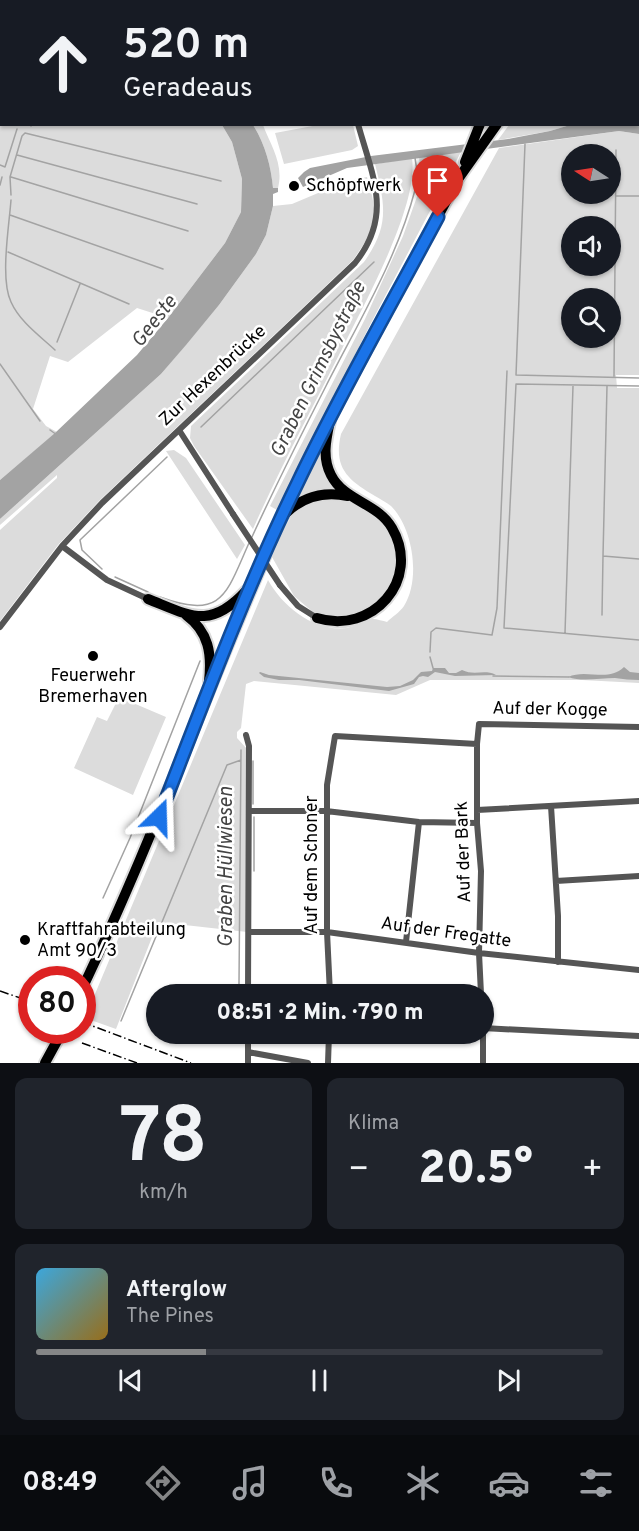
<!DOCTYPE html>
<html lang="de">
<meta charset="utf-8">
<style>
:root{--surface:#171b24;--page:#20242c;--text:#f1f3f6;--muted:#9ea1a6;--line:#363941;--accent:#858687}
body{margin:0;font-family:Overpass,sans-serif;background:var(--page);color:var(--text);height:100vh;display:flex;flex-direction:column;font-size:22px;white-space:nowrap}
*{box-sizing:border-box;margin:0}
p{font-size:20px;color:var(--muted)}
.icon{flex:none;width:33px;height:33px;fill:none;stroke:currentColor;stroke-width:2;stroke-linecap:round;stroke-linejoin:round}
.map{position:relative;height:1063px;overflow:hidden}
.side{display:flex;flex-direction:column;gap:15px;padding:15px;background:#0d0f14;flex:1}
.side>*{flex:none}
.top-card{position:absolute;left:0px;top:0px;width:639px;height:126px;box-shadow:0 2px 4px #0004;background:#171b24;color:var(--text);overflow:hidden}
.needle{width:39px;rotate:282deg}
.buttons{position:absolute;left:561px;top:144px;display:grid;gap:12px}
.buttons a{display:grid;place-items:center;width:60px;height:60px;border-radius:50%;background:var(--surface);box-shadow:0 2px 4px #0004;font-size:30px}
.speed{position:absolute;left:18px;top:966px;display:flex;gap:12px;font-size:30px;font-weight:700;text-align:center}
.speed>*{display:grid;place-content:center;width:78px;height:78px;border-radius:50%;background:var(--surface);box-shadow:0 2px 4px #0004;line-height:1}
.speed .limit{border:9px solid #d22;background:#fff;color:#111}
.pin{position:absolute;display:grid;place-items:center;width:51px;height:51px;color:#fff;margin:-62px -26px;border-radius:50% 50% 50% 0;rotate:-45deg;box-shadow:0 0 6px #0007}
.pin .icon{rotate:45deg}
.me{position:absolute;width:66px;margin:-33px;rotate:22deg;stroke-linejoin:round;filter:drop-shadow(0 0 4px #0008)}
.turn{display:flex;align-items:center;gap:21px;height:126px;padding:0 24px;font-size:27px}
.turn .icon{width:78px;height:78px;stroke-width:2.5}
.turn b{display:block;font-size:42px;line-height:51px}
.big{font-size:45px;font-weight:800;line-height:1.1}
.side .card{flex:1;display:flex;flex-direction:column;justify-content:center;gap:9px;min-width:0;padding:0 21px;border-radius:12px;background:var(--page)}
.side .dial{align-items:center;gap:0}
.dial b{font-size:78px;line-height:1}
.song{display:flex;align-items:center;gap:18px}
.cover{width:72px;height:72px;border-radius:9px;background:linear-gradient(135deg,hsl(200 70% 55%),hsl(40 70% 35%))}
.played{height:6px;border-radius:3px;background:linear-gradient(90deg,var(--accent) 30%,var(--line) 30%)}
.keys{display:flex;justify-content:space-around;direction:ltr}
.heat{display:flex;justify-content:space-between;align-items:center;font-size:33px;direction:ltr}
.side .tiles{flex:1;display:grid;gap:15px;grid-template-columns:1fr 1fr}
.card:last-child{grid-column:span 2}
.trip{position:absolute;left:146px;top:984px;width:348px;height:60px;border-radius:30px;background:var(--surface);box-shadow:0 2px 4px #0004;font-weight:800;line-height:60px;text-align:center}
.dock{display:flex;height:96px;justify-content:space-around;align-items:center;background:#090b0e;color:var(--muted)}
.dock .icon{width:42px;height:42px}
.dock .selected{color:var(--accent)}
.dock b{font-size:27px;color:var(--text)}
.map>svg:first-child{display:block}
</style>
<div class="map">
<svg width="639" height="1063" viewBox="0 0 639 1063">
<rect width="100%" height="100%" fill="#fff"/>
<path fill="#dcdcdc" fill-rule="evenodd" d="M0 0H187V1L2 2V124L222 125 232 142 242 179 241 212 225 243 168 318 137 308 68 362 50 356 33 409 46 426 57 432 0 480Z
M253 125H263C271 146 284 164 278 188L273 189C271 166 265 144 253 125Z
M318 125H353L358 146 352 150 284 164 275 133Z
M509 125H570L550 131 498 140Z
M619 131 639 134V375H616L617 388H639V683L582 680H430L396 695 254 681 246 684 241 728 237 732V738L247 749V932L158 922 116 1029 85 1018 268 580C283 607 314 632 347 628 356 626 365 619 373 619 377 619 383 621 387 622 392 617 400 612 404 606 421 579 413 528 391 506 386 502 380 499 375 496 348 480 333 468 341 434L499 148ZM572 154H610V194H572ZM572 226H610V266H572ZM572 298H610V338H572Z
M461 152 371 323 277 510 270 506 365 319 403 236 419 191 421 173 419 157Z
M412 158C419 206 364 304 342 349 312 409 280 468 253 529L194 446 190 438 191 426 364 262C390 225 385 205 375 164Z
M367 177C379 217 377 226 353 260L100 500 58 545 0 621V530L57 478V475L0 525V519L161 374 219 305 256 254 266 235 273 206 292 204 349 180Z
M322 447 341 492 296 503Z
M174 450 186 458 245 545 237 559 166 451Z
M340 498 369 509 391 530 398 555 391 587 372 609 339 619 314 613 294 596 272 557C281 538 289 509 310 501 319 498 331 499 340 498Z
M119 697 166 717 133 795 74 768 97 717 107 721Z"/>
<path fill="#a3a3a3" d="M638 119H639V134L619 131 347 168 303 187 298 178 304 172 310 168 371 156 508 139 550 131 570 125 638 124Z
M222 125H253C265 144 271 166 273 188H278V192L273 194V206L266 235 256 254 219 305 186 345 161 374 0 519V480L55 433 137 355 168 318 225 243 241 212 242 179 232 142Z
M624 667 630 672 639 673V680C631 680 623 679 615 678 600 678 582 682 568 677 587 668 607 683 624 667Z
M433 668H445L449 673H456L462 670C474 676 485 669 496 675L455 676 435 672 428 677 423 676 419 677 414 684 389 691 299 680H279L264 677 259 673 260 672 269 675 387 687 400 686 413 680 421 672 432 671Z"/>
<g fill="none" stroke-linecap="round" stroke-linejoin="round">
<path stroke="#a3a3a3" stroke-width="1.5" d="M17 2V0
M56 2V0
M62 2 63 0
M0 52 2 48
M23 125V124
M31 126V124
M525 144 516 375 639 378
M17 155 197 204
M0 165 5 167 17 129
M11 177 188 231
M0 185 2 177
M11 195 10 177 22 136 25 133 221 181
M616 196H639
M11 200C9 227 0 279 11 302 20 322 40 336 55 350
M10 215 163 269
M8 252 129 304
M57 342 80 284
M0 364 40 421
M614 376 616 150
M639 386 516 384 504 628 639 640
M201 427 374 262
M50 430 57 435
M251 539C275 487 300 437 326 386 358 323 397 259 415 190 418 179 417 168 415 158
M603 556 607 386
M102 569 82 550 80 540 167 457
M115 577 148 592
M160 597C223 620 226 594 249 543
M602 615 603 556 639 559
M565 633 573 386
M430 652 431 632 436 628 492 635 497 608 507 371
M430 657 433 668
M493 676 569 677
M253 804V761
M254 817V871
M103 898 130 838 200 661
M239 984 241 750
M121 1021 227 765 241 760"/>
<defs>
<path id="trunk" d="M285 514C302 497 324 491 348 496
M148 599C191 616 210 630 246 591
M186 615C209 632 212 654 209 681
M317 618C372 635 422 580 392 528 378 503 344 501 331 475 321 456 327 436 331 416L458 179
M82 989C172 801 236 602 331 416
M45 1063 63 1030"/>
<path id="motorway" d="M528 2 529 0
M554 2 555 0
M584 2 585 0
M465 162 480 124
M458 179 497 124"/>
</defs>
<use href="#trunk" stroke="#dbdbdb" stroke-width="14"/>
<use href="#motorway" stroke="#dbdbdb" stroke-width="14"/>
<path stroke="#555" stroke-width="6" d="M324 0 325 2
M179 430 233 514
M62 546 107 580 148 599
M280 585 298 606 317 618
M0 627 62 546 102 503 355 263C393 215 373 178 358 124
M246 735 249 746 248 994
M477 744V823L481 871 479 953 481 994
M551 806 558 916V962
M477 810 639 801
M249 811H326L419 822 477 823
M556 881 639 876
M249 932H327L479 953 639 970
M406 942 419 822
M330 994 327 932V785L335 736 477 744 479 724 639 727
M483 1028 639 1036
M248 1052 308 1063
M248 1063V1034
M328 1063 329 1034
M483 1063V1034"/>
<use href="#trunk" stroke="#000" stroke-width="10"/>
<use href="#motorway" stroke="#000" stroke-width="10"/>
<path stroke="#000" stroke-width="1.5" stroke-dasharray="9 3 1.5 3" stroke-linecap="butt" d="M0 991 32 1002
M82 1022 191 1063
M82 1043 137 1063"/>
<path stroke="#555" stroke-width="6" d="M233 514 280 585"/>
</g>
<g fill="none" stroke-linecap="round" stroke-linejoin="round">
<defs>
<path id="route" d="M159 817C203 704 245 590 298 482 341 392 391 305 438 217"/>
</defs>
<use href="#route" stroke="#114b97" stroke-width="15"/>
<use href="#route" stroke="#1a73e8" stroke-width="10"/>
</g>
<g fill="#000" stroke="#fff" stroke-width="2">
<circle cx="294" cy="186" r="6"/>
<circle cx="93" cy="656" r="6"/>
<circle cx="25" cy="940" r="6"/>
</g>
<g text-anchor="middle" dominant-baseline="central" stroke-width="5" stroke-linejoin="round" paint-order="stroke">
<g font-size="18" fill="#000" stroke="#fff" text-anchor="start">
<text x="306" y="186">Schöpfwerk</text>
<text x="93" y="676" text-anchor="middle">Feuerwehr<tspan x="93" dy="21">Bremerhaven</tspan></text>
<text x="37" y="930">Kraftfahrabteilung<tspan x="37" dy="21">Amt 90/3</tspan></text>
</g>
<g font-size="18" fill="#000" stroke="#fff">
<text transform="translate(213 376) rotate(-43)">Zur Hexenbrücke</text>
<text transform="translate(550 710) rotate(1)">Auf der Kogge</text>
<text transform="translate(464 852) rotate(-92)">Auf der Bark</text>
<text transform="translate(312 865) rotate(-90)">Auf dem Schoner</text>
<text transform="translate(446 933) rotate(8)">Auf der Fregatte</text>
</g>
<g font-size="20" font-style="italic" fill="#444" stroke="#fff">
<text transform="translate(155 322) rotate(-52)">Geeste</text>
<text transform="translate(319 370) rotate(-64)">Graben Grimsbystraße</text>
<text transform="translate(227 867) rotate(-90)">Graben Hüllwiesen</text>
</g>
</g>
</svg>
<div class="buttons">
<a><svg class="needle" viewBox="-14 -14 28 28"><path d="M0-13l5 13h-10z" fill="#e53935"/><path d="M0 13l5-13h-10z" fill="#9ea1a6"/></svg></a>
<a><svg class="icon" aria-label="sound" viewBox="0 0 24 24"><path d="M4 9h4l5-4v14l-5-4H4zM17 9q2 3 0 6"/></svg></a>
<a><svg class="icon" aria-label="search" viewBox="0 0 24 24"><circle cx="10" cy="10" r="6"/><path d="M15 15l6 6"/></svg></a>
</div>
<div class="speed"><div class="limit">80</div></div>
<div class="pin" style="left:438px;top:217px;background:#d93025"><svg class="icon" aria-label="arrive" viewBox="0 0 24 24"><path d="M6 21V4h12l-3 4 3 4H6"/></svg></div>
<svg class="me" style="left:159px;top:817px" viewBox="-20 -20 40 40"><path d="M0-17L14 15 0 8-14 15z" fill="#1a73e8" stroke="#fff" stroke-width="4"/></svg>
<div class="trip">08:51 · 2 Min. · 790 m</div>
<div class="top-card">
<div class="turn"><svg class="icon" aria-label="ahead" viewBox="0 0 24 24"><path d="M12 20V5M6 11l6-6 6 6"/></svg><div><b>520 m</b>Geradeaus</div></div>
</div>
</div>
<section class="side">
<div class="tiles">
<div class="card dial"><b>78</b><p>km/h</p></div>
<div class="card"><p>Klima</p>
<div class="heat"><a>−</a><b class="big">20.5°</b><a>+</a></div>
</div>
<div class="card">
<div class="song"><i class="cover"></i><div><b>Afterglow</b><p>The Pines</p></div></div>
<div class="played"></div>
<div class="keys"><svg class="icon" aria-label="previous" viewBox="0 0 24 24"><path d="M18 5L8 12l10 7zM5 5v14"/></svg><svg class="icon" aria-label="pause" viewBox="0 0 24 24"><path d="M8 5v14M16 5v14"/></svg><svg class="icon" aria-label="next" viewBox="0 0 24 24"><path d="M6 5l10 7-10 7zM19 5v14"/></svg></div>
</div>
</div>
</section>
<nav class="dock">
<b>08:49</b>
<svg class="icon selected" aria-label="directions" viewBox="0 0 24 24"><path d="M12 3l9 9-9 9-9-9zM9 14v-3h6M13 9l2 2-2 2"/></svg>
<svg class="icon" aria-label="music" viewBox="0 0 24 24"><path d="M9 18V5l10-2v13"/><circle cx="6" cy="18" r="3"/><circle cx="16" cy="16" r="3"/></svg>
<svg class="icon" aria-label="phone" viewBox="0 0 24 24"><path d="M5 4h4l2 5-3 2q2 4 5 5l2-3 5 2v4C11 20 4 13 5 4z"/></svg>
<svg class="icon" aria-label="climate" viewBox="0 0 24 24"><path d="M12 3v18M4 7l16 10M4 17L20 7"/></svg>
<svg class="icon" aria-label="car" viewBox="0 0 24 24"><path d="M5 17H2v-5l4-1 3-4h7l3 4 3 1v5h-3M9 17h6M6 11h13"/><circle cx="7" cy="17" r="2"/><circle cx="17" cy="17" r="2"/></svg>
<svg class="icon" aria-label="filters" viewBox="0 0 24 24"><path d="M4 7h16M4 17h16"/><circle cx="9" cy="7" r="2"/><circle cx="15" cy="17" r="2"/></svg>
</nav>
